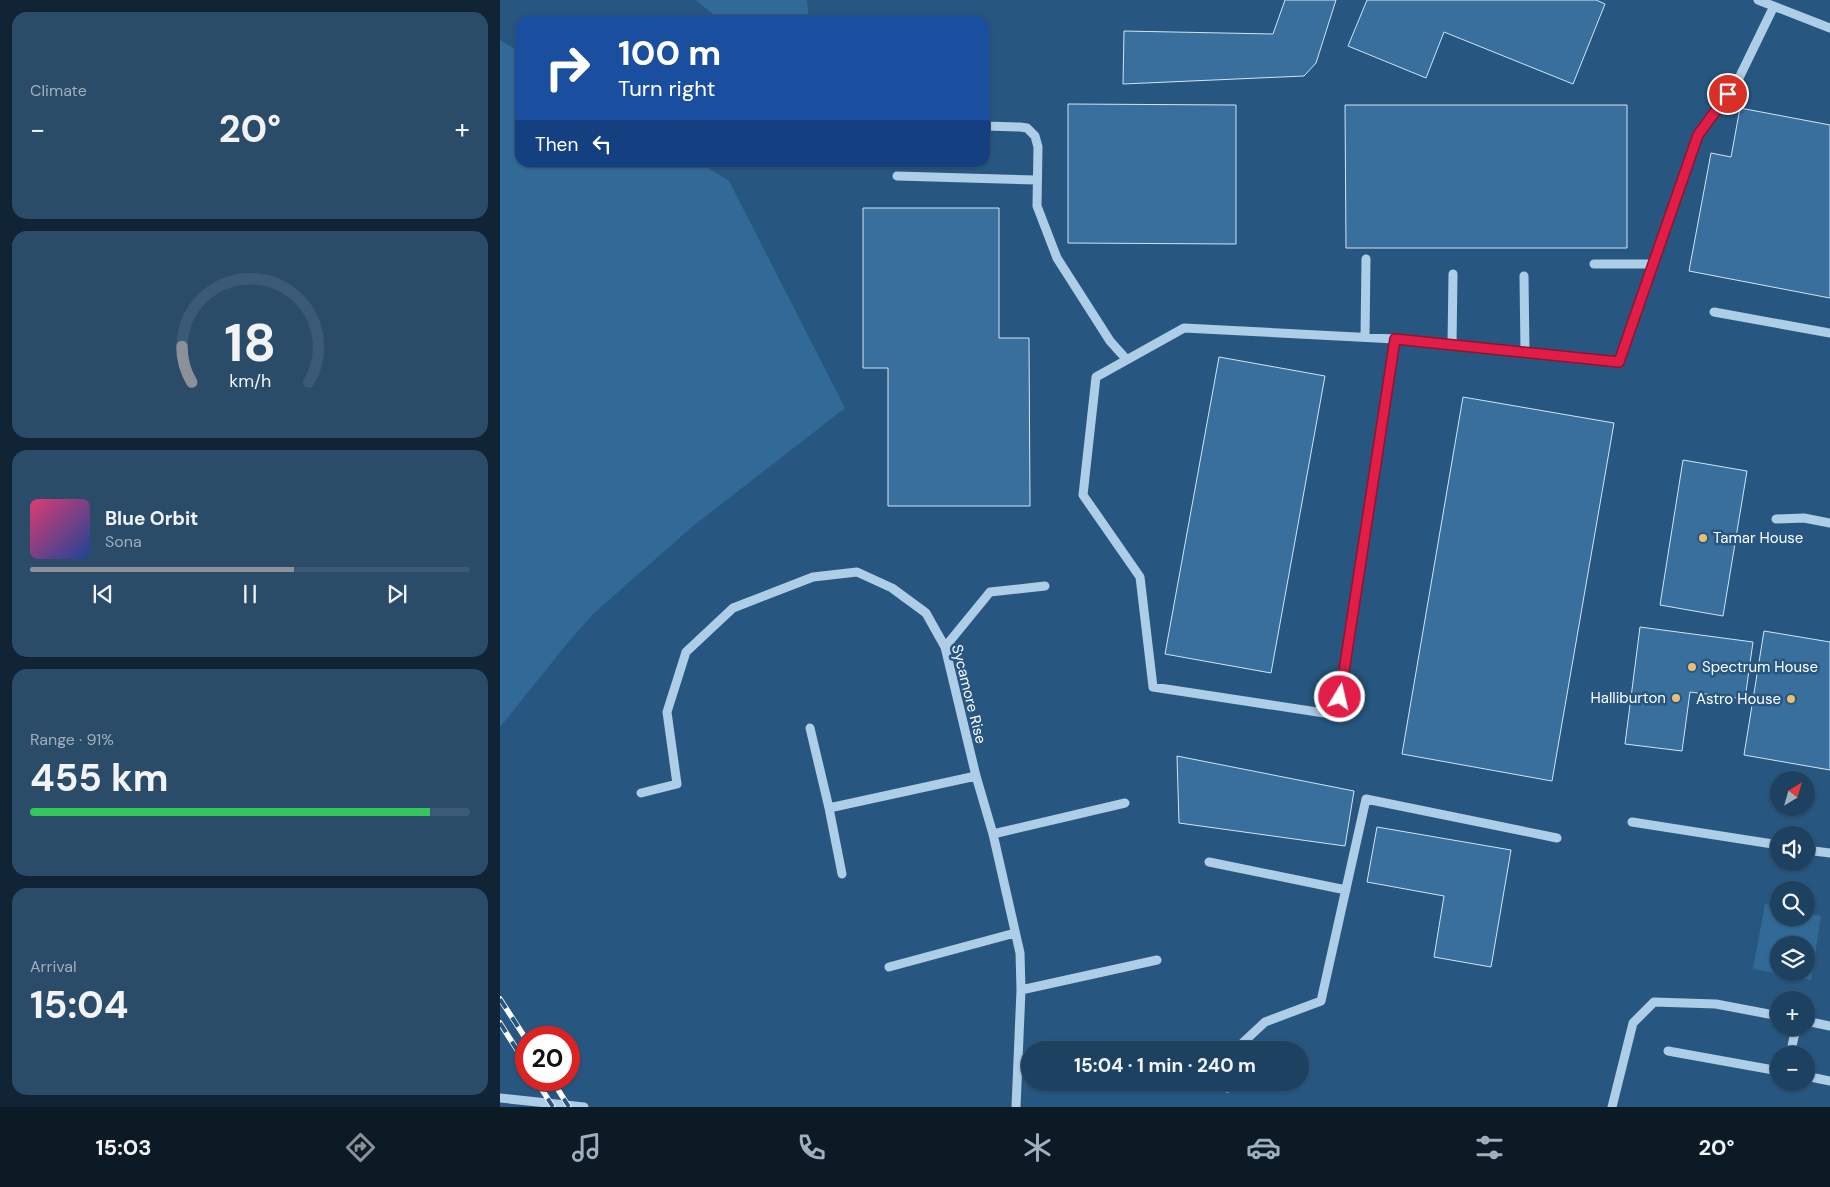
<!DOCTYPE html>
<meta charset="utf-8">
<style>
:root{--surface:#1d4160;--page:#2a4c69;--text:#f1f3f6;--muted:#a0afbd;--line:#3b5a75;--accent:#8c9099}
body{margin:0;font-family:"DM Sans",sans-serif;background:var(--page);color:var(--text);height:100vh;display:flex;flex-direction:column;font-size:19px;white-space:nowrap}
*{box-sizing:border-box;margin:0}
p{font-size:16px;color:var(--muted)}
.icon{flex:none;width:28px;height:28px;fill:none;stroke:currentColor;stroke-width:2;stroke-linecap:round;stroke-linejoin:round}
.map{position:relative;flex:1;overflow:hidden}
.drawer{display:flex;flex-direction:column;gap:12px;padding:12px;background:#102435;width:500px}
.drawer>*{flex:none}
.banner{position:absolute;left:15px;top:15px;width:475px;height:152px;border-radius:15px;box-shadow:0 1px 4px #0004,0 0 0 1px var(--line);background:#1a4fa0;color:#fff;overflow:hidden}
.needle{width:32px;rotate:37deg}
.fabs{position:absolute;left:1270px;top:771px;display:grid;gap:10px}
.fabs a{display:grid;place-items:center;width:45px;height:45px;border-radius:50%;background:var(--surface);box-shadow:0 1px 4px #0004,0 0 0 1px var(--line);font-size:25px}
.speed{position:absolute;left:15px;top:1026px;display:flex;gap:10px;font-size:25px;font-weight:700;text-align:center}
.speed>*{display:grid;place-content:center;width:65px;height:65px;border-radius:50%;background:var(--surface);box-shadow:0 1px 4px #0004,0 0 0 1px var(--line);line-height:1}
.speed .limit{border:8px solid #d22;background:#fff;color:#111}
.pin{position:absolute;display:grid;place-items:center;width:42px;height:42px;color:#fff;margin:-21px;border:2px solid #fff;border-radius:50%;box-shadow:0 1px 5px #0007}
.me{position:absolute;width:55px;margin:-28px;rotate:9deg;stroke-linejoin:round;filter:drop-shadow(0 0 4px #0008)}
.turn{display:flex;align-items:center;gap:18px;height:105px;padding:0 20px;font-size:22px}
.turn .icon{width:65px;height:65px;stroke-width:2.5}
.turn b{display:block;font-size:35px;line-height:42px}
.then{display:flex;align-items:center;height:48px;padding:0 20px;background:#0003;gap:10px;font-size:19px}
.big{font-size:38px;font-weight:700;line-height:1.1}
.drawer .card{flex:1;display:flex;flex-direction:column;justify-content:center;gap:8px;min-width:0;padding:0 18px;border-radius:15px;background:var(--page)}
.drawer .dial{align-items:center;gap:0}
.dial svg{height:130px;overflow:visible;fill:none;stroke:var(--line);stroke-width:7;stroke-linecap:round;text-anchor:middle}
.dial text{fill:var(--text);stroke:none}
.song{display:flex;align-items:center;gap:15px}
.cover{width:60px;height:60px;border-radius:8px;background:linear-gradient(135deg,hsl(340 70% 55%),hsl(220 70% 35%))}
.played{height:5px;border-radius:2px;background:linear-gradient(90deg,var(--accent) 60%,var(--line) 60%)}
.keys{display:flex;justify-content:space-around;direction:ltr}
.heat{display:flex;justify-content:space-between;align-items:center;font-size:28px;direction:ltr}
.charge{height:8px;border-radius:4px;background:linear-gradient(90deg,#34c759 91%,var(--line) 0)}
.trip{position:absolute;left:521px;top:1041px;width:288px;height:50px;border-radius:25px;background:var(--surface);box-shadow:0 1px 4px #0004,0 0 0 1px var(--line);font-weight:700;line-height:50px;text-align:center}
.menu{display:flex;height:80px;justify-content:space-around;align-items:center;background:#0c1a26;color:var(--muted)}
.menu .icon{width:35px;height:35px}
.menu .current{color:var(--accent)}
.menu b{font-size:22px;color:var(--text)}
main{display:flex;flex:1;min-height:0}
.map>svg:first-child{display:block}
</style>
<main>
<section class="drawer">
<div class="card"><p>Climate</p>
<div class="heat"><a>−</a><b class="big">20°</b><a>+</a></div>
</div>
<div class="card dial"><svg viewBox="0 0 100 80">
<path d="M14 69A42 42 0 1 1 86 69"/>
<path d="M14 69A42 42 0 0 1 8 47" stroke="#8c9099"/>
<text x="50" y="56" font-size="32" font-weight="700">18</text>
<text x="50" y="72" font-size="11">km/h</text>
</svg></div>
<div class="card">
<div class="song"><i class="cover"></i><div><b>Blue Orbit</b><p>Sona</p></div></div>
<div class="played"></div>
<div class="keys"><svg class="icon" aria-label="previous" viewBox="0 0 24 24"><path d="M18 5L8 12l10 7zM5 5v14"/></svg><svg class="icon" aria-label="pause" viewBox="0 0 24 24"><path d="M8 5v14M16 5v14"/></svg><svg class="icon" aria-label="next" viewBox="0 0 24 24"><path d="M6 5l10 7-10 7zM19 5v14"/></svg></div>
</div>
<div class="card"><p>Range · 91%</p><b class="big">455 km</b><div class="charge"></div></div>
<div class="card"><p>Arrival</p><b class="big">15:04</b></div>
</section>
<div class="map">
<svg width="1330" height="1107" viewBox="0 0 1330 1107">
<rect width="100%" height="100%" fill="#275780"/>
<path fill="#326a97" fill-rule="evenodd" d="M196 0H307L309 20H220Z
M0 40 20 52V162L200 163 229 181 345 408 193 526 94 613 70 640 0 727Z
M1265 904 1279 907V918H1306V913L1321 916 1311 980 1253 969ZM1279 945H1306V972H1279Z"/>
<path fill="#386f9c" stroke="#d1e5f5" d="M785 0H836L816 63 804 76 623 84 624 31 773 34Z
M867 0H1096L1105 4 1073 84 944 32 926 78 848 46Z
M568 104 736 105V244L568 243Z
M845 105H1127V248H846Z
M1240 108 1330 125V298L1189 271 1211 153 1231 157Z
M363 208H499V338H529L530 506H388V368H363Z
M719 357 825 376 771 673 665 654Z
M963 397 1114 423 1052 781 902 754Z
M1183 460 1247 471 1223 616 1160 605Z
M1140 627 1253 642 1245 699 1190 692 1182 751 1125 744Z
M1264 631 1330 642V770L1244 755Z
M677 756 854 791 845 846 679 823Z
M877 827 1011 850 991 967 934 957 944 896 867 882Z"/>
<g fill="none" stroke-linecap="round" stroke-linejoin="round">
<path stroke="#aecde6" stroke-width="9" d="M1258 0 1330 28
M485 126 520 127 527 128 535 136 538 147 537 206 557 258 610 341 627 360
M397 176 537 180
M1094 264H1153
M1024 276 1025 352
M1214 312 1330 333
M865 337 866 259
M895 339 837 715 653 687 640 577 583 495 596 377 684 328 895 339 1119 362 1198 135 1238 80 1274 6
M952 345 953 274
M1276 519 1304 518 1330 523
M445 647 490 592 545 586
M310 728 329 808 476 776
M141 793 177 784 167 712 186 652 233 608 313 577 357 572 392 588 426 613 445 647 476 776 493 834 520 953 521 990 516 1107
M329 808 342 874
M1132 822 1279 845
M493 834 625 803
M1306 850 1330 853
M709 862 846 890
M389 967 515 933
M521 990 657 960
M1306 1021 1330 1026
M735 1050 765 1022 821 1001 866 799 1057 838
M1168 1051 1279 1071
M1290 1055 1296 1028
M1306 1076 1330 1081
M727 1088 728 1082
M0 1098 84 1107
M1112 1107 1133 1023 1154 1002 1216 1004 1279 1016"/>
<defs>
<path id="rail" d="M0 999 26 1039
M0 1023 26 1064
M36 1080 53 1107
M52 1080 69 1107"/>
</defs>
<use href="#rail" stroke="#fff" stroke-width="5.5"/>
<use href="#rail" stroke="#275780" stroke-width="4" stroke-dasharray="11" stroke-linecap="butt"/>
</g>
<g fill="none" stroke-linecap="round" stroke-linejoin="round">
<defs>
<path id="route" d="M840 697 895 339 1119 362 1198 135 1228 94"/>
</defs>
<use href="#route" stroke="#92132f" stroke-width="12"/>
<use href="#route" stroke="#e11d48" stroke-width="9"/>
</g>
<g fill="#eebd74" stroke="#275780" stroke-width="2">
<circle cx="1203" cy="538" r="5"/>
<circle cx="1192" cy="667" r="5"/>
<circle cx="1176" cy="698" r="5"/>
<circle cx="1291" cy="699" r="5"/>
</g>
<g text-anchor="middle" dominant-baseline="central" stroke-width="5" stroke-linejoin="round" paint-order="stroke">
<g font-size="15" fill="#fff" stroke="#275780" text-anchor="start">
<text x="1213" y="538">Tamar House</text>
<text x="1202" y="667">Spectrum House</text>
<text x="1166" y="698" text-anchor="end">Halliburton</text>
<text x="1281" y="699" text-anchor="end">Astro House</text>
</g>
<g font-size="15" fill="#fff" stroke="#275780">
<text transform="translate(469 694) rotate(76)">Sycamore Rise</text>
</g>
</g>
</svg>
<div class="fabs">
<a><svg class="needle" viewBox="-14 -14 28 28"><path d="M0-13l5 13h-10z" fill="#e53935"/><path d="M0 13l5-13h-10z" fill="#a0afbd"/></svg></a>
<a><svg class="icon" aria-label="sound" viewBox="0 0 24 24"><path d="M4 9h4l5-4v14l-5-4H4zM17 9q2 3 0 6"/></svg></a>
<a><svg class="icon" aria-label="search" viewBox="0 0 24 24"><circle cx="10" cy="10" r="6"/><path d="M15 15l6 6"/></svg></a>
<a><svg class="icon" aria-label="layers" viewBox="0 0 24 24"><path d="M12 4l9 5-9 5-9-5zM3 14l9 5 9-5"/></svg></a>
<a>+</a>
<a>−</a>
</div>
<div class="speed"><div class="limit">20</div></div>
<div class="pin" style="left:1228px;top:94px;background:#d93025"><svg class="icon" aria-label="arrive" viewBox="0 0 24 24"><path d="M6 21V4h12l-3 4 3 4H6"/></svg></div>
<svg class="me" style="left:840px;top:697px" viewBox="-20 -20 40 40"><circle r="17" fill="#e11d48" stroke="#fff" stroke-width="3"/><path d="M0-11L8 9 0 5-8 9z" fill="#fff"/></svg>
<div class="trip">15:04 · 1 min · 240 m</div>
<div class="banner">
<div class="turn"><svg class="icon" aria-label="right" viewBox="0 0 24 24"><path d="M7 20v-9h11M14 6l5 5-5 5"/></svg><div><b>100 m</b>Turn right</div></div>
<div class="then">Then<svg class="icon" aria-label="left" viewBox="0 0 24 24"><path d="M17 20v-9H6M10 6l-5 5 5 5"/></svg></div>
</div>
</div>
</main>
<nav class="menu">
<b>15:03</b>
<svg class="icon current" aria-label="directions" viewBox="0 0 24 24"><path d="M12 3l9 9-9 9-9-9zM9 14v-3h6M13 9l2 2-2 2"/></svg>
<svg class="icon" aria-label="music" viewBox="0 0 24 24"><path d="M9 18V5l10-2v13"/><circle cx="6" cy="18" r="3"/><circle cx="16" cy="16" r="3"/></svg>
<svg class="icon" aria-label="phone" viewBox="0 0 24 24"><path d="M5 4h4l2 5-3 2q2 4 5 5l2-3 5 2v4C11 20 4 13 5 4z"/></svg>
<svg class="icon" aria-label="climate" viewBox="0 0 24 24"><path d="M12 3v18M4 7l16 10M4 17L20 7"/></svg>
<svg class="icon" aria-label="car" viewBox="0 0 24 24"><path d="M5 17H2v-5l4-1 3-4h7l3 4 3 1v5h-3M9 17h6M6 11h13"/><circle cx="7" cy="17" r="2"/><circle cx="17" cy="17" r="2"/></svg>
<svg class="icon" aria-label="filters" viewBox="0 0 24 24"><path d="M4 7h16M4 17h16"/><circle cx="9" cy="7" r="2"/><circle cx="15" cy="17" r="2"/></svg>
<b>20°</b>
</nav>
